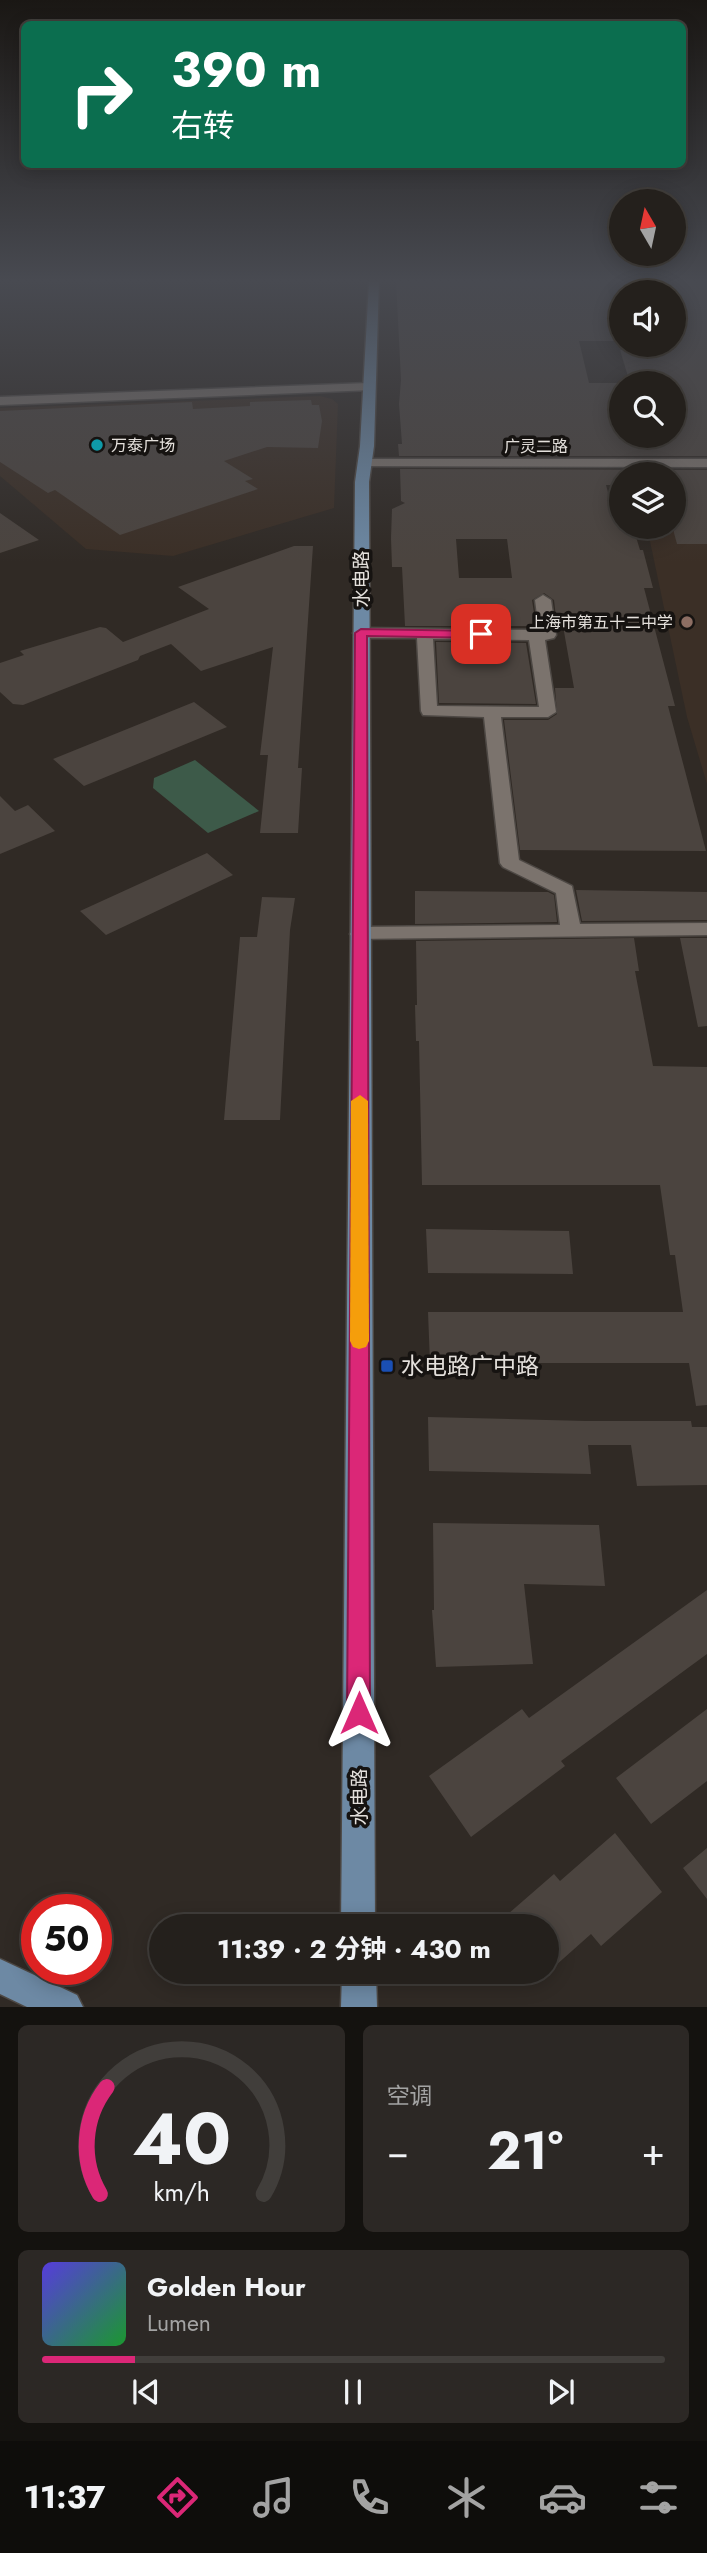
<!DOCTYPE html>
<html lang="zh">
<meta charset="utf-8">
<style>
:root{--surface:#24201c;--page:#2c2825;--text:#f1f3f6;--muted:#a3a3a3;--line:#413e3b;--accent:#db2777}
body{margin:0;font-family:Jost,"Noto Sans SC",sans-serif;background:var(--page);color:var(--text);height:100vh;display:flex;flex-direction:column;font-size:26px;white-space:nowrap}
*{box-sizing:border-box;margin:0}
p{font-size:23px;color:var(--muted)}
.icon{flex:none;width:38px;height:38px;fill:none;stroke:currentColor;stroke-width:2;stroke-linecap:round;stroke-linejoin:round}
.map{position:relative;height:2007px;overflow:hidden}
.sheet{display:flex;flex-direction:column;gap:18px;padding:18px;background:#14120f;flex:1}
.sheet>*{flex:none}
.banner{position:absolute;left:21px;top:21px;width:665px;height:147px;border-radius:10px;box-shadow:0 4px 18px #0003,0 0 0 2px var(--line);background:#0b6e4f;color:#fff;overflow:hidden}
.needle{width:46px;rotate:351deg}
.buttons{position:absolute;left:609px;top:189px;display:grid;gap:14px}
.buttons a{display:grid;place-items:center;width:77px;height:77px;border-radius:50%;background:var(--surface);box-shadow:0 4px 18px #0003,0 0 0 2px var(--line);font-size:35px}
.speed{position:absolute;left:21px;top:1894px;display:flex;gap:14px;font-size:35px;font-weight:700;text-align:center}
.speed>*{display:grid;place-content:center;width:91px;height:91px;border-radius:50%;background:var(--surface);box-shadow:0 4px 18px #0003,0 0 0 2px var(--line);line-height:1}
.speed .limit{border:10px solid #d22;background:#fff;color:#111}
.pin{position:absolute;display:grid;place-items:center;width:60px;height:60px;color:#fff;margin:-30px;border-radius:14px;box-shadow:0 4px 10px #0006}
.me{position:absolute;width:77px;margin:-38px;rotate:0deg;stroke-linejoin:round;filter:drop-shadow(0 0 5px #0008)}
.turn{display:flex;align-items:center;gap:24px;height:147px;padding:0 35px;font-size:32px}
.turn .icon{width:91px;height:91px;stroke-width:2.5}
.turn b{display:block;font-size:49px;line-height:60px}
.big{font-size:52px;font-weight:700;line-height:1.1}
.sheet .tile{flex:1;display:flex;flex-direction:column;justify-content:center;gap:10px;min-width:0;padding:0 24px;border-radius:10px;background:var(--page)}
.sheet .dial{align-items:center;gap:0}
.dial svg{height:182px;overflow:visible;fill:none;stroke:var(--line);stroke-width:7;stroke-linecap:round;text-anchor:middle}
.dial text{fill:var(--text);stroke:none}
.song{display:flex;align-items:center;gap:21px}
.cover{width:84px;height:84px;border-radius:10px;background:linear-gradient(135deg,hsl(250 70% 55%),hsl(130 70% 35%))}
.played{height:7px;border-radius:4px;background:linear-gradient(90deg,var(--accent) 15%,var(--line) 15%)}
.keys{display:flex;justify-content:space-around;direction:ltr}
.heat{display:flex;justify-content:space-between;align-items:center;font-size:38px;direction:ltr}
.sheet .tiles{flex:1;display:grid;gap:18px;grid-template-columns:1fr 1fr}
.tile:last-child{grid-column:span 2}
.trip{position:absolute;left:149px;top:1914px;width:410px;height:70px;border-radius:35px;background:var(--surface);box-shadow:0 4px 18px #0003,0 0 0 2px var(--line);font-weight:700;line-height:70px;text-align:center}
.tab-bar{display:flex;height:112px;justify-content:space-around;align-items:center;background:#0e0d0b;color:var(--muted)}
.tab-bar .icon{width:49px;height:49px}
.tab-bar .on{color:var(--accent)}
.tab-bar b{font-size:32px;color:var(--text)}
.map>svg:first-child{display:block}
</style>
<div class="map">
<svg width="707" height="2007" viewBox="0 0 707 2007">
<rect width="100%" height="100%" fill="#302a25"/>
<path fill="#3b2f26" d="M320 396 332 399 338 404 334 508 173 556 86 549 0 476V408Z
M674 475H707V784L687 717 647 527H674Z"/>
<path fill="#3d5a49" d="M195 760 259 811 208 833 153 788 154 778Z"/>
<path fill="#4b443f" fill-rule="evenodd" d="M396 281H606L621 341H579L589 383H621V439H674V383H630L620 350H674V281H707V456H399L398 444H402L399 404 401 380Z
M311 400 312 405H319L322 421 318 448 267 447 224 461 253 479 245 481 258 489 120 535 55 490 48 493 0 462V411L192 402 193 409 250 406V402Z
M400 469 707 470V544H677L674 533V474H621V485H606L616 522H621V527H633L640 550H643L653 588H644L675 706H668L706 851 520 850 504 720H548L557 714 555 688H574L563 626H557L554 600 544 593 532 600 536 626H405L402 567H392L391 538 392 509 405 503 401 501ZM456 539H507L512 578H459Z
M0 513 39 540 0 553Z
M294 546H313L298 768H302L298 833H260L268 755H260L273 647 201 671 171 644 140 656 138 660 23 705 13 704 0 692V663L24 655 20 651 100 627 106 628 123 642 170 624 209 609 178 587Z
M436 642 526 643 536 704 439 703Z
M194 702 227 727 84 786 53 759Z
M0 796 15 811 28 805 55 831 0 854Z
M207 853 233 875 106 935 80 911Z
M576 890 707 892V920L582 921Z
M415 891 548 892 554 895 557 922 415 924Z
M262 897 295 898 290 930 280 1120H224L240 937H257Z
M634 938 639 971H635L653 1066 707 1067V1405L696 1406 689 1363H430L428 1312H683L675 1255H670L660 1185H422L419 1041H416L415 1005H417L416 941Z
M680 938H707V1026L698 1027Z
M426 1229 569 1231 573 1274 428 1273Z
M428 1417 586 1421H691L692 1427H707V1485L637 1486 631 1445H588L591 1474 429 1471Z
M433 1523 599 1525 605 1586 524 1584 533 1664 436 1667 432 1610H434Z
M707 1590V1654L561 1761 565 1766 471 1837 429 1776 522 1709 529 1718Z
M707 1709V1781L651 1824 616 1778Z
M615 1833 662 1892 601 1946 591 1934 546 1974V1927H493L554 1874 560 1881Z
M707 1848V1899L683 1868Z"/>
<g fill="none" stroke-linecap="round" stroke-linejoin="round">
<defs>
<path id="minor" d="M369 383 375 387 373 390 0 405V397Z
M365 459H707V467L360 466 358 463Z
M543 595 551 600 556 635 554 638 545 640 556 712 548 717H501L519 860 572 886 580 924 707 923V935L353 939 350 934 353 929 360 927 560 925 556 893 503 867 500 863 484 717 423 715 421 711 417 638H361L353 633 361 628 539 630 535 600ZM433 639 529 640 539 707 437 706Z"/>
<path id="major" d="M369 281H379L374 446 369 482 375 1927H341L355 482 360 446Z
M0 1959 77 1995 83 2007H27L0 1994Z
M342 1972H376L377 2007H341Z"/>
</defs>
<use href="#minor" stroke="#4d4844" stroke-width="3"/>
<use href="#major" stroke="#4d4844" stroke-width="3"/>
<use href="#minor" fill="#7b736d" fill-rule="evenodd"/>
<use href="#major" fill="#6d89a4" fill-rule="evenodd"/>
</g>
<linearGradient id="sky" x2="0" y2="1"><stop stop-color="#1a1714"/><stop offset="0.5" stop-color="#484a51"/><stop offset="1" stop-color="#484a51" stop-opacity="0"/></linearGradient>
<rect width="707" height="562" fill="url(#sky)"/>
<path fill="#db2777" stroke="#8e194d" stroke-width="2" d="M361 629 481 631 487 634 481 638 367 636 370 1713 367 1722 359 1725 350 1722 347 1713 355 633Z"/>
<path fill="#f59e0b" d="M360 1095 368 1101 369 1341 366 1347 359 1349 353 1347 350 1341 351 1101Z"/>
<circle fill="#0f9aa8" stroke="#161311" stroke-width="2.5" cx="97" cy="445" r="7"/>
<circle fill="#8d6e63" stroke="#161311" stroke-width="2.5" cx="687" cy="622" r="7"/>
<rect fill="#1a4fb4" stroke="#161311" stroke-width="2.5" x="380" y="1359" width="14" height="14" rx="3.5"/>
<g text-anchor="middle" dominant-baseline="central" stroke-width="7" stroke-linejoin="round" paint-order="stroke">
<g font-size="16" fill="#e4e0dc" stroke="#161311" text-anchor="start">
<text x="111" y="445">万泰广场</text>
<text x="673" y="622" text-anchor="end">上海市第五十二中学</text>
</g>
<g font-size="16" fill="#e4e0dc" stroke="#161311">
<text x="536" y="446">广灵二路</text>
</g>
<g font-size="19" fill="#e4e0dc" stroke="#161311">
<text transform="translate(361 579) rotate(-90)">水电路</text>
<text transform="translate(359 1797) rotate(-90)">水电路</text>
</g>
<g font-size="23" fill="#e4e0dc" stroke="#161311" text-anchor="start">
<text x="401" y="1366">水电路广中路</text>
</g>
</g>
</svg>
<div class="buttons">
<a><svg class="needle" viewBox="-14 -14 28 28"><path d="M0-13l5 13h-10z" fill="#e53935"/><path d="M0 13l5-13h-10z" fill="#a3a3a3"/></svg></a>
<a><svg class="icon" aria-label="sound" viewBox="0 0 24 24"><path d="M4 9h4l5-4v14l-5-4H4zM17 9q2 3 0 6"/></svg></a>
<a><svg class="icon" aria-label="search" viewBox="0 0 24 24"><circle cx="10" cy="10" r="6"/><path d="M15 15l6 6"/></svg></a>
<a><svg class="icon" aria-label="layers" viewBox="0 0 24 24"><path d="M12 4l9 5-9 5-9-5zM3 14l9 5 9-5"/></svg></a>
</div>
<div class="speed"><div class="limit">50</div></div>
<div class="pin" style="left:481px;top:634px;background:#d93025"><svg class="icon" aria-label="arrive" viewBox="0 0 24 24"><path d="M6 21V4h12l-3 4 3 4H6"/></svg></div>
<svg class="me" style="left:359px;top:1713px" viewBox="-20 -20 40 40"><path d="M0-17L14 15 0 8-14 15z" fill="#db2777" stroke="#fff" stroke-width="4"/></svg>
<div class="trip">11:39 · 2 分钟 · 430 m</div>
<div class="banner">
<div class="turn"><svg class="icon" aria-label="right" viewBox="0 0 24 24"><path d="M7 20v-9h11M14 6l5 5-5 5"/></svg><div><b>390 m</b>右转</div></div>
</div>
</div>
<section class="sheet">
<div class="tiles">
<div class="tile dial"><svg viewBox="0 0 100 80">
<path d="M14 69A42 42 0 1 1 86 69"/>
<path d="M14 69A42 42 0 0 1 17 22" stroke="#db2777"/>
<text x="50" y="56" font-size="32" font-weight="700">40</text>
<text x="50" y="72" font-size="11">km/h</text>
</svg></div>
<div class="tile"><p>空调</p>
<div class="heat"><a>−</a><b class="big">21°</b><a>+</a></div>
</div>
<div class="tile">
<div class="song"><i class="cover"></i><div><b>Golden Hour</b><p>Lumen</p></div></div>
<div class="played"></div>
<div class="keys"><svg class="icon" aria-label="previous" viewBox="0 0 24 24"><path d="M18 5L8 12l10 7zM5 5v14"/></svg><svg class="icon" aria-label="pause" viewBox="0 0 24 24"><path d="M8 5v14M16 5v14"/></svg><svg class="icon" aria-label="next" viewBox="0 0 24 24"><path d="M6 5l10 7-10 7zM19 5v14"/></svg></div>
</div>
</div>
</section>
<nav class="tab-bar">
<b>11:37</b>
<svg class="icon on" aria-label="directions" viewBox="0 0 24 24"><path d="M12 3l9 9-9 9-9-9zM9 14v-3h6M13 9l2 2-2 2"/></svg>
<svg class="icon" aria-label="music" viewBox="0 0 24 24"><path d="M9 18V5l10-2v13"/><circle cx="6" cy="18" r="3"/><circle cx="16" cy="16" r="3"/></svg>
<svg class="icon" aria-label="phone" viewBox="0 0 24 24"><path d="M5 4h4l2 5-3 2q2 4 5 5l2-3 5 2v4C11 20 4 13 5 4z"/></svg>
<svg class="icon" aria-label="climate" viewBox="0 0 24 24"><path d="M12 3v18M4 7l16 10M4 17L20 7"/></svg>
<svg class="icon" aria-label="car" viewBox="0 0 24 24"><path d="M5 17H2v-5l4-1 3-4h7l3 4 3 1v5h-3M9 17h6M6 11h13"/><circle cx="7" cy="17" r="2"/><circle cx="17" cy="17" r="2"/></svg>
<svg class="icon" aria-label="filters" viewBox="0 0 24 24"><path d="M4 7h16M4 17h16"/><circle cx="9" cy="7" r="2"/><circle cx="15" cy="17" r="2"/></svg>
</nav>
